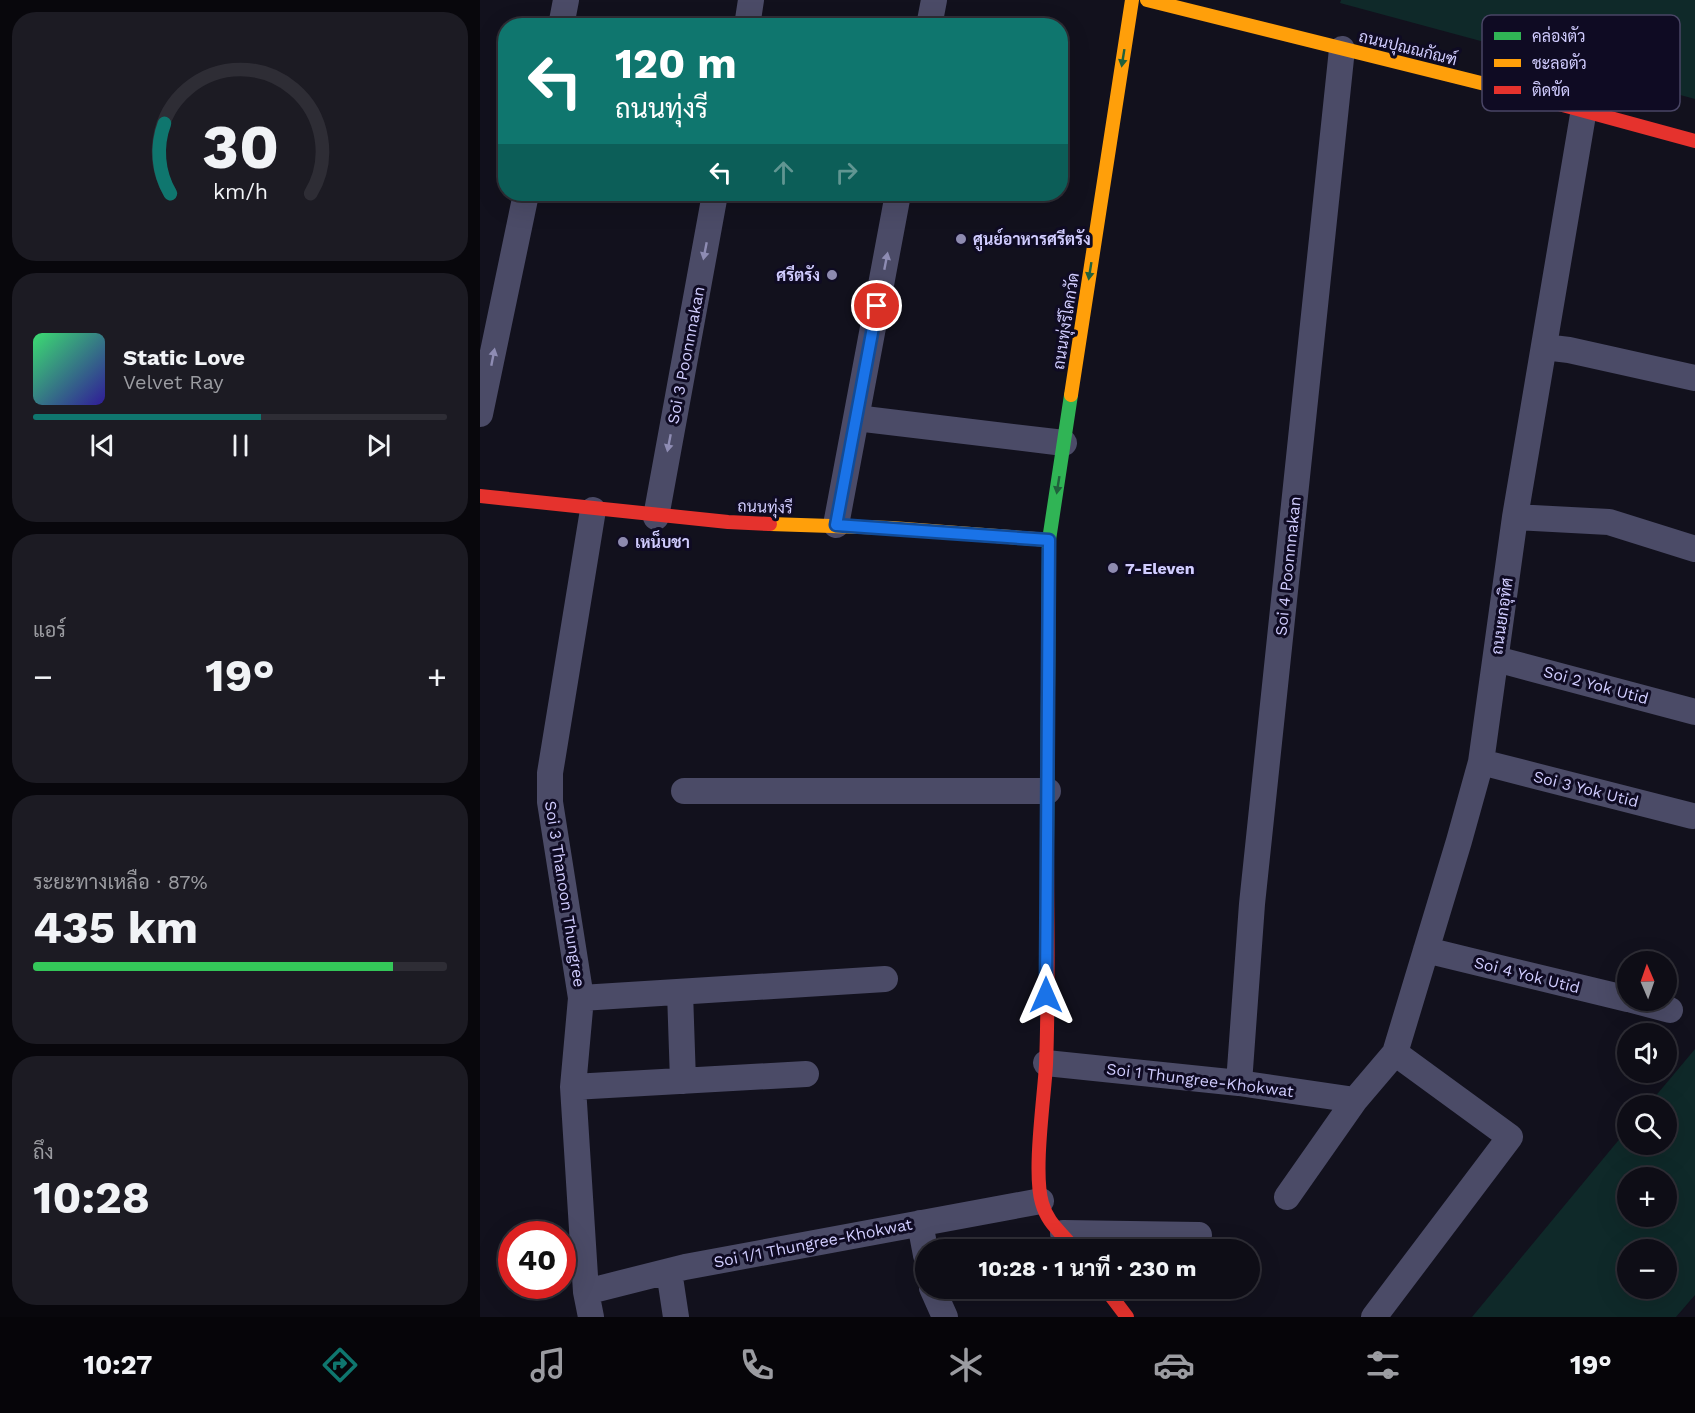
<!DOCTYPE html>
<html lang="th">
<meta charset="utf-8">
<style>
:root{--surface:#0e0d16;--page:#1c1b23;--text:#f1f3f6;--muted:#9b9ca1;--line:#2e2d35;--accent:#0f766e}
body{margin:0;font-family:"Work Sans",Sarabun,sans-serif;background:var(--page);color:var(--text);height:100vh;display:flex;flex-direction:column;font-size:22px;white-space:nowrap}
*{box-sizing:border-box;margin:0}
p{font-size:20px;color:var(--muted)}
.icon{flex:none;width:33px;height:33px;fill:none;stroke:currentColor;stroke-width:2;stroke-linecap:round;stroke-linejoin:round}
.map{position:relative;flex:1;overflow:hidden}
.drawer{display:flex;flex-direction:column;gap:12px;padding:12px;background:#08070c;width:480px}
.drawer>*{flex:none}
.top-card{position:absolute;left:18px;top:18px;width:570px;height:183px;border-radius:24px;box-shadow:0 6px 24px #0002,0 0 0 2px var(--line);background:#0f766e;color:#fff;overflow:hidden}
.needle{width:39px;rotate:358deg}
.buttons{position:absolute;left:1137px;top:951px;display:grid;gap:12px}
.buttons a{display:grid;place-items:center;width:60px;height:60px;border-radius:50%;background:var(--surface);box-shadow:0 6px 24px #0002,0 0 0 2px var(--line);font-size:30px}
.speed{position:absolute;left:18px;top:1221px;display:flex;gap:12px;font-size:30px;font-weight:700;text-align:center}
.speed>*{display:grid;place-content:center;width:78px;height:78px;border-radius:50%;background:var(--surface);box-shadow:0 6px 24px #0002,0 0 0 2px var(--line);line-height:1}
.speed .limit{border:9px solid #d22;background:#fff;color:#111}
.pin{position:absolute;display:grid;place-items:center;width:51px;height:51px;color:#fff;margin:-26px;border:3px solid #fff;border-radius:50%;box-shadow:0 2px 6px #0007}
.me{position:absolute;width:66px;margin:-33px;rotate:0deg;stroke-linejoin:round;filter:drop-shadow(0 0 4px #0008)}
.turn{display:flex;align-items:center;gap:21px;height:126px;padding:0 18px;font-size:27px}
.turn .icon{width:78px;height:78px;stroke-width:2.5}
.turn b{display:block;font-size:42px;line-height:51px}
.lanes{display:flex;align-items:center;height:57px;padding:0 18px;background:#0003;justify-content:center;gap:30px;direction:ltr}
.lanes .off{opacity:.35}
.big{font-size:45px;font-weight:700;line-height:1.1}
.drawer .card{flex:1;display:flex;flex-direction:column;justify-content:center;gap:9px;min-width:0;padding:0 21px;border-radius:24px;background:var(--page)}
.drawer .dial{align-items:center;gap:0}
.dial svg{height:156px;overflow:visible;fill:none;stroke:var(--line);stroke-width:7;stroke-linecap:round;text-anchor:middle}
.dial text{fill:var(--text);stroke:none}
.song{display:flex;align-items:center;gap:18px}
.cover{width:72px;height:72px;border-radius:9px;background:linear-gradient(135deg,hsl(140 70% 55%),hsl(250 70% 35%))}
.played{height:6px;border-radius:3px;background:linear-gradient(90deg,var(--accent) 55%,var(--line) 55%)}
.keys{display:flex;justify-content:space-around;direction:ltr}
.heat{display:flex;justify-content:space-between;align-items:center;font-size:33px;direction:ltr}
.charge{height:9px;border-radius:4px;background:linear-gradient(90deg,#34c759 87%,var(--line) 0)}
.trip{position:absolute;left:435px;top:1239px;width:345px;height:60px;border-radius:30px;background:var(--surface);box-shadow:0 6px 24px #0002,0 0 0 2px var(--line);font-weight:700;line-height:60px;text-align:center}
.dock{display:flex;height:96px;justify-content:space-around;align-items:center;background:#060509;color:var(--muted)}
.dock .icon{width:42px;height:42px}
.dock .active{color:var(--accent)}
.dock b{font-size:27px;color:var(--text)}
main{display:flex;flex:1;min-height:0}
.map>svg:first-child{display:block}
</style>
<main>
<section class="drawer">
<div class="card dial"><svg viewBox="0 0 100 80">
<path d="M14 69A42 42 0 1 1 86 69"/>
<path d="M14 69A42 42 0 0 1 11 33" stroke="#0f766e"/>
<text x="50" y="56" font-size="32" font-weight="700">30</text>
<text x="50" y="72" font-size="11">km/h</text>
</svg></div>
<div class="card">
<div class="song"><i class="cover"></i><div><b>Static Love</b><p>Velvet Ray</p></div></div>
<div class="played"></div>
<div class="keys"><svg class="icon" aria-label="previous" viewBox="0 0 24 24"><path d="M18 5L8 12l10 7zM5 5v14"/></svg><svg class="icon" aria-label="pause" viewBox="0 0 24 24"><path d="M8 5v14M16 5v14"/></svg><svg class="icon" aria-label="next" viewBox="0 0 24 24"><path d="M6 5l10 7-10 7zM19 5v14"/></svg></div>
</div>
<div class="card"><p>แอร์</p>
<div class="heat"><a>−</a><b class="big">19°</b><a>+</a></div>
</div>
<div class="card"><p>ระยะทางเหลือ · 87%</p><b class="big">435 km</b><div class="charge"></div></div>
<div class="card"><p>ถึง</p><b class="big">10:28</b></div>
</section>
<div class="map">
<svg width="1215" height="1317" viewBox="0 0 1215 1317">
<rect width="100%" height="100%" fill="#12111d"/>
<path fill="#0f2929" fill-rule="evenodd" d="M861 0H1215V99L860 3Z
M1215 1049V1295L1196 1317H992L1147 1130 1148 1144H1186V1106L1168 1105ZM1148 1178H1186V1216H1148ZM1148 1250H1186V1288H1148Z"/>
<g fill="none" stroke-linecap="round" stroke-linejoin="round">
<path stroke="#4b4b67" stroke-width="26" d="M81 26 86 0
M267 26 271 0
M449 26 454 0
M1064 347 1089 350 1215 378
M0 414 46 194
M376 418 584 443
M176 517 235 194
M1035 517 1129 522 1215 549
M356 525 418 194
M1016 659 1215 712
M1001 762 1212 816
M204 791H568
M946 950 1148 999
M200 992 203 1081
M101 998 405 979
M1152 1000 1190 1010
M566 1063 759 1083 875 1100
M759 1083 772 904 862 49
M93 1087 326 1074
M807 1197 875 1100 915 1053 979 841 1001 762 1035 517 1104 109
M440 1223 446 1255
M583 1233 719 1235
M189 1271 196 1317
M452 1288 465 1317
M106 1292 205 1267 561 1201
M111 1317 106 1292 93 1087 101 998 70 802V773L113 510
M894 1317 1030 1137 915 1053"/>
<path stroke="#30b455" stroke-width="14" d="M567 845 569 540 591 395"/>
<path stroke="#ff9f0a" stroke-width="14" d="M667 0 1009 85
M591 395 652 0
M290 524 412 528 569 540"/>
<path stroke="#e5322d" stroke-width="14" d="M1009 85 1215 141
M0 496 248 522 290 524
M567 845C567 918 569 992 566 1065 564 1099 553 1173 562 1203 568 1225 582 1232 595 1250
M625 1288 647 1317"/>
</g>
<defs><path id="oneway-solid" d="M-6-.8H1V-3.2L6.5 0L1 3.2V.8H-6Z" transform="scale(1.5)"/></defs>
<g fill="#20603c">
<use href="#oneway-solid" transform="translate(643 58) rotate(99)"/>
<use href="#oneway-solid" transform="translate(610 271) rotate(99)"/>
<use href="#oneway-solid" transform="translate(578 485) rotate(99)"/>
</g>
<g fill="#8e8cb3">
<use href="#oneway-solid" transform="translate(225 251) rotate(101)"/>
<use href="#oneway-solid" transform="translate(406 261) rotate(-79)"/>
<use href="#oneway-solid" transform="translate(13 357) rotate(-79)"/>
<use href="#oneway-solid" transform="translate(189 443) rotate(101)"/>
</g>
<g fill="none" stroke-linecap="round" stroke-linejoin="round">
<defs>
<path id="route" d="M397 306 356 525 569 540 566 995"/>
</defs>
<use href="#route" stroke="#114b97" stroke-width="15"/>
<use href="#route" stroke="#1a73e8" stroke-width="10"/>
</g>
<g fill="#8e8bb0" stroke="#0f0b23" stroke-width="2">
<circle cx="481" cy="239" r="6"/>
<circle cx="352" cy="275" r="6"/>
<circle cx="143" cy="542" r="6"/>
<circle cx="633" cy="568" r="6"/>
</g>
<g text-anchor="middle" dominant-baseline="central" stroke-width="6" stroke-linejoin="round" paint-order="stroke">
<g font-size="16" fill="#d1cdff" stroke="#0f0b23">
<text transform="translate(928 48) rotate(14)">ถนนปุณณกัณฑ์</text>
<text transform="translate(586 321) rotate(-81)">ถนนทุ่งรีโคกวัด</text>
<text transform="translate(206 355) rotate(-79)">Soi 3 Poonnnakan</text>
<text transform="translate(285 507) rotate(2)">ถนนทุ่งรี</text>
<text transform="translate(808 566) rotate(-84)">Soi 4 Poonnnakan</text>
<text transform="translate(1022 616) rotate(-82)">ถนนยกอุทิศ</text>
<text transform="translate(1116 685) rotate(15)">Soi 2 Yok Utid</text>
<text transform="translate(1106 789) rotate(14)">Soi 3 Yok Utid</text>
<text transform="translate(85 894) rotate(81)">Soi 3 Thanoon Thungree</text>
<text transform="translate(1047 975) rotate(14)">Soi 4 Yok Utid</text>
<text transform="translate(720 1080) rotate(7)">Soi 1 Thungree-Khokwat</text>
<text transform="translate(333 1243) rotate(-11)">Soi 1/1 Thungree-Khokwat</text>
</g>
<g font-size="16" font-weight="bold" fill="#d1cdff" stroke="#0f0b23" text-anchor="start">
<text x="493" y="239">ศูนย์อาหารศรีตรัง</text>
<text x="340" y="275" text-anchor="end">ศรีตรัง</text>
<text x="155" y="542">เหน็บชา</text>
<text x="645" y="568">7-Eleven</text>
</g>
</g>
<rect x="1002" y="15" width="198" height="96" rx="9" fill="#0f0b23" stroke="#494565" stroke-width="1.5"/>
<rect x="1014" y="32" width="27" height="8" fill="#30b455"/>
<rect x="1014" y="59" width="27" height="8" fill="#ff9f0a"/>
<rect x="1014" y="86" width="27" height="8" fill="#e5322d"/>
<g font-size="16" fill="#d1cdff">
<text x="1052" y="42">คล่องตัว</text>
<text x="1052" y="69">ชะลอตัว</text>
<text x="1052" y="96">ติดขัด</text>
</g>
</svg>
<div class="buttons">
<a><svg class="needle" viewBox="-14 -14 28 28"><path d="M0-13l5 13h-10z" fill="#e53935"/><path d="M0 13l5-13h-10z" fill="#9b9ca1"/></svg></a>
<a><svg class="icon" aria-label="sound" viewBox="0 0 24 24"><path d="M4 9h4l5-4v14l-5-4H4zM17 9q2 3 0 6"/></svg></a>
<a><svg class="icon" aria-label="search" viewBox="0 0 24 24"><circle cx="10" cy="10" r="6"/><path d="M15 15l6 6"/></svg></a>
<a>+</a>
<a>−</a>
</div>
<div class="speed"><div class="limit">40</div></div>
<div class="pin" style="left:397px;top:306px;background:#d93025"><svg class="icon" aria-label="arrive" viewBox="0 0 24 24"><path d="M6 21V4h12l-3 4 3 4H6"/></svg></div>
<svg class="me" style="left:566px;top:995px" viewBox="-20 -20 40 40"><path d="M0-17L14 15 0 8-14 15z" fill="#1a73e8" stroke="#fff" stroke-width="4"/></svg>
<div class="trip">10:28 · 1 นาที · 230 m</div>
<div class="top-card">
<div class="turn"><svg class="icon" aria-label="left" viewBox="0 0 24 24"><path d="M17 20v-9H6M10 6l-5 5 5 5"/></svg><div><b>120 m</b>ถนนทุ่งรี</div></div>
<div class="lanes"><svg class="icon" aria-label="left" viewBox="0 0 24 24"><path d="M17 20v-9H6M10 6l-5 5 5 5"/></svg><svg class="icon off" aria-label="ahead" viewBox="0 0 24 24"><path d="M12 20V5M6 11l6-6 6 6"/></svg><svg class="icon off" aria-label="right" viewBox="0 0 24 24"><path d="M7 20v-9h11M14 6l5 5-5 5"/></svg></div>
</div>
</div>
</main>
<nav class="dock">
<b>10:27</b>
<svg class="icon active" aria-label="directions" viewBox="0 0 24 24"><path d="M12 3l9 9-9 9-9-9zM9 14v-3h6M13 9l2 2-2 2"/></svg>
<svg class="icon" aria-label="music" viewBox="0 0 24 24"><path d="M9 18V5l10-2v13"/><circle cx="6" cy="18" r="3"/><circle cx="16" cy="16" r="3"/></svg>
<svg class="icon" aria-label="phone" viewBox="0 0 24 24"><path d="M5 4h4l2 5-3 2q2 4 5 5l2-3 5 2v4C11 20 4 13 5 4z"/></svg>
<svg class="icon" aria-label="climate" viewBox="0 0 24 24"><path d="M12 3v18M4 7l16 10M4 17L20 7"/></svg>
<svg class="icon" aria-label="car" viewBox="0 0 24 24"><path d="M5 17H2v-5l4-1 3-4h7l3 4 3 1v5h-3M9 17h6M6 11h13"/><circle cx="7" cy="17" r="2"/><circle cx="17" cy="17" r="2"/></svg>
<svg class="icon" aria-label="filters" viewBox="0 0 24 24"><path d="M4 7h16M4 17h16"/><circle cx="9" cy="7" r="2"/><circle cx="15" cy="17" r="2"/></svg>
<b>19°</b>
</nav>
